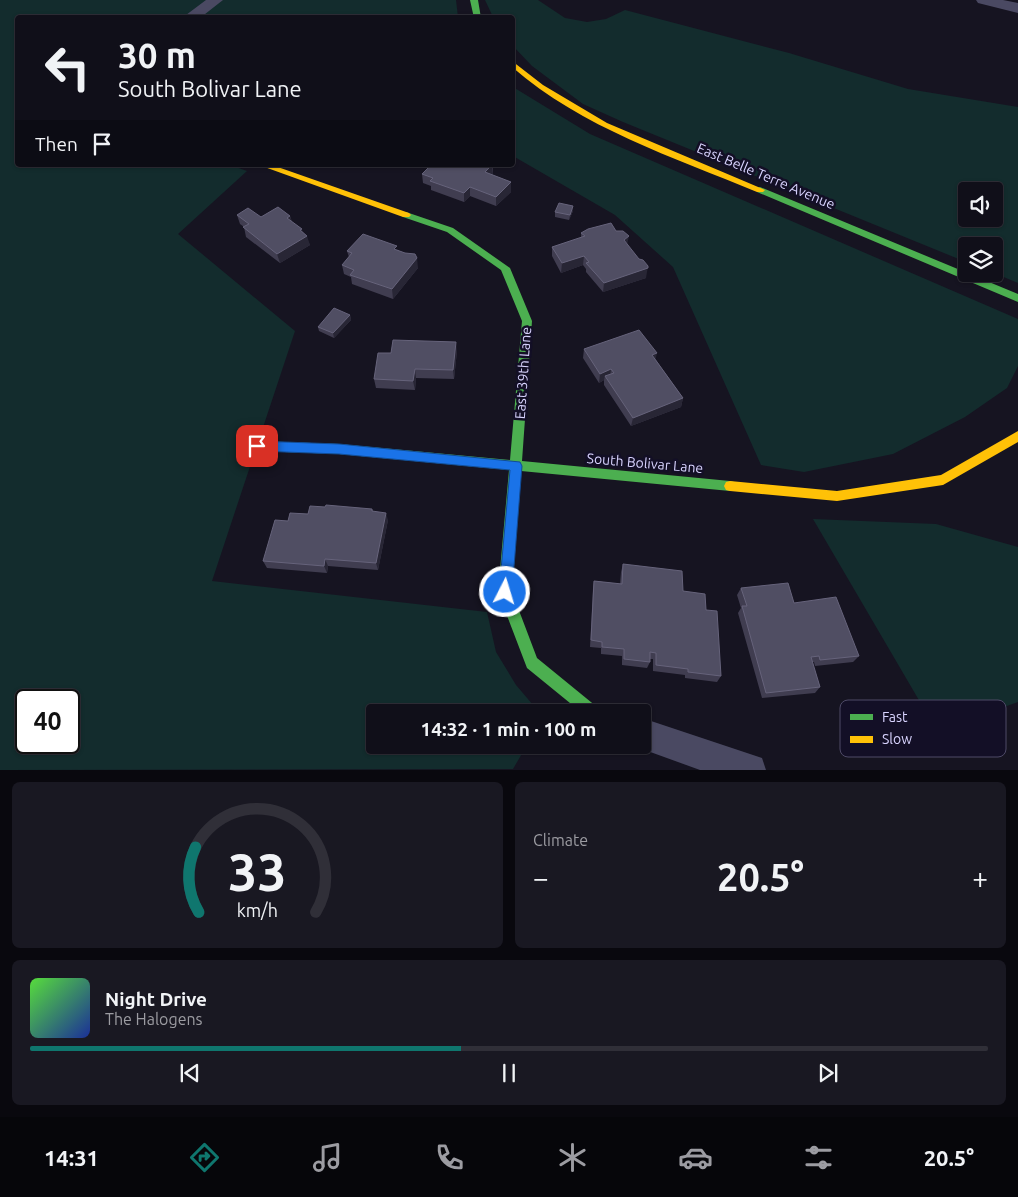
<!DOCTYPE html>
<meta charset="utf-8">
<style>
:root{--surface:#100f19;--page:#191822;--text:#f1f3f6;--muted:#9c9ca2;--line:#302f38;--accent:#0f766e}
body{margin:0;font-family:Ubuntu,sans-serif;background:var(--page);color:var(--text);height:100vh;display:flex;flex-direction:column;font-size:19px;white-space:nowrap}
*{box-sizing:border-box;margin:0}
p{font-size:16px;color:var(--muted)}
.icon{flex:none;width:28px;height:28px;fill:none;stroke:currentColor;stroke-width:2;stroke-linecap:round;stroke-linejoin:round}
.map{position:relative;height:770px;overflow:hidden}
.drawer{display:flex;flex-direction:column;gap:12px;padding:12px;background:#09080e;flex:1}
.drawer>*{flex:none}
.top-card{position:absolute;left:15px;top:15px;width:500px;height:152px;border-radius:5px;box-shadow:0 1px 4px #0004,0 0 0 1px var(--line);background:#100f19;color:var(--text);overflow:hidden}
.controls{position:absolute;left:958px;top:182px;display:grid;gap:10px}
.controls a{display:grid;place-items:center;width:45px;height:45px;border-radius:5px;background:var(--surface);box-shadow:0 1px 4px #0004,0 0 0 1px var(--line);font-size:25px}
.speed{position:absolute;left:15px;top:689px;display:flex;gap:10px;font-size:25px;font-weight:700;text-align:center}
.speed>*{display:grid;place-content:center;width:65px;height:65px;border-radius:50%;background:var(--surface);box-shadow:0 1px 4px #0004,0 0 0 1px var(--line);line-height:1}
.speed .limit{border:2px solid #111;border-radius:8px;background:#fff;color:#111}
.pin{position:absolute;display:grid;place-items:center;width:42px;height:42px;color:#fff;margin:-21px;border-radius:10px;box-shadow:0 2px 8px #0006}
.me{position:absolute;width:55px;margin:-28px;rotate:5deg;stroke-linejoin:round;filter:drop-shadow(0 0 4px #0008)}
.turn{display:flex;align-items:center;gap:18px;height:105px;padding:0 20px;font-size:22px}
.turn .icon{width:65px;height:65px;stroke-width:2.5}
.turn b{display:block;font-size:35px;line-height:42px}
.then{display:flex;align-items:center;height:48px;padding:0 20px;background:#0003;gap:10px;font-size:19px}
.big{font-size:38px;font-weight:700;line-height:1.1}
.drawer .tile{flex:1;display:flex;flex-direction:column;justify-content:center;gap:8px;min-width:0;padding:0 18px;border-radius:8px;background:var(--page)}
.drawer .dial{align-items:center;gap:0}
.dial svg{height:130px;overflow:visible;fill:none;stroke:var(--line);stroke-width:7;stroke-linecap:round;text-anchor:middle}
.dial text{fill:var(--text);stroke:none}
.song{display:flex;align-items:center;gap:15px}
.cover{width:60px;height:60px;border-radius:8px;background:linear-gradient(135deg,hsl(110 70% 55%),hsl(230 70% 35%))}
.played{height:5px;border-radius:2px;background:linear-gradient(90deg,var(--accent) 45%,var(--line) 45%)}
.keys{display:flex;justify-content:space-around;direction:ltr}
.heat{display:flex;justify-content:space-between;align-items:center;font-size:28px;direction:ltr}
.drawer .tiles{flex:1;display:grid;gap:12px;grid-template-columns:1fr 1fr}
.tile:last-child{grid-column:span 2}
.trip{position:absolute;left:366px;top:704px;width:285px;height:50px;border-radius:5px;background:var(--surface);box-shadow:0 1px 4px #0004,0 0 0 1px var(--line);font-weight:700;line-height:50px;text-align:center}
.tab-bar{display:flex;height:80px;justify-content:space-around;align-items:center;background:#06060a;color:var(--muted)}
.tab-bar .icon{width:35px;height:35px}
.tab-bar .selected{color:var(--accent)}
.tab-bar b{font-size:22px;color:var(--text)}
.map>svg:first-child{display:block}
</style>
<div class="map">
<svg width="1018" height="770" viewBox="0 0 1018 770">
<rect width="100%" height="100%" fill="#161421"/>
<path fill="#132c2d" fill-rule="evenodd" d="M0 0H456L458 17 18 18V165H230L247 171 178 234 295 331 212 581 487 612 496 652 516 685 539 712H375V745H527L513 769 0 770ZM26 700H69V742H26Z
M485 0H538L565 18 587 22 606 19 625 10 789 53 908 89 1018 107V283L994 273V246H966V262L623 122 583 104 532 66 513 46 512 18 493 17ZM966 191H994V219H966Z
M513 87 590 134 1018 319V366L1007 388 965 417 893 454 804 472 761 465 673 267 615 215 513 156Z
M813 519 936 524 1018 547V702L937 731Z"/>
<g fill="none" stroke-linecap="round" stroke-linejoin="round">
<path fill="#4a4962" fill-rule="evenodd" d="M206 0H223L200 18H182Z
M976 0H1003L1018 3V13L978 3Z
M642 718 762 758 766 770H700L631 745H642Z"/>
<path fill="#4caf50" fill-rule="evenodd" d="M470 0H478L481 18H474Z
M760 187 1018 294V302L757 192V188Z
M406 212 453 228 510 268 532 321 522 461 730 481 734 482 736 486 734 490 730 491 521 471 512 592 537 658 597 707 599 712H581L527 668 498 592 509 470 339 454 257 451 253 450 251 446 253 442 257 441 339 444 510 460 522 321 501 270 447 232 403 217 401 215Z"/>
<path fill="#ffc107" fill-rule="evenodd" d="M512 61 543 85 607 123 765 190 763 192H757C673 157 582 128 512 67Z
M259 165H272L409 213 411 215 409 217H403Z
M1018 431V442L943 485 837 501 730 491 726 490 724 486 726 482 730 481 837 491 941 475Z"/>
</g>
<path fill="#403d50" d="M431 165H493V174L492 175 511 192 496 206 470 196 464 202 431 190V186L423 183 422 174Z
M573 211 569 220 555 217V212Z
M237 215 261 217 290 216 292 222 303 232 310 245 280 263 246 237 244 227 240 224Z
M581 233 627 244 646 278 603 292 586 272V269L583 265 561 273 552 256V247L581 238Z
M398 250 418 268 393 299 352 284 351 277 344 274 342 265 349 257 347 251Z
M350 315 351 320 334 338 319 331 318 327Z
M584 349 656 360 683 398 681 407 631 426 604 385V380L599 383 583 358Z
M457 351 454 379 416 378 415 390 376 388 374 379 391 353Z
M372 509 373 511 388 520 378 570 328 566 327 573 267 568 263 561 288 521 308 514Z
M623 564 683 591 706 610 721 676 717 682 685 678V675L653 671V659H650V662L647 668 622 665V656L601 654V648L590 647 593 588 594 581 620 584 621 572Z
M741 588 794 603 859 656 853 662 815 666 814 662H812L820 687 815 693 762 698 738 613 741 608 737 595Z"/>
<path fill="#282635" d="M492 165 493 174 485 182V172Z
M511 182V192L496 206V197Z
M470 187V196L464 202V193Z
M573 206V211L569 220 570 215Z
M290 216 293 226 287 218Z
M302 229 304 238 307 236 310 245 280 263 277 254 300 230Z
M629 236 627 245 624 240Z
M584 256 583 265 561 273 562 263Z
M417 258 418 268 393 299 392 289Z
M648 266 646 278 603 292 604 283Z
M350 315 351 320 334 338 333 333Z
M456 342 457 351 454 379 453 370Z
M657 353 655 362 652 355Z
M415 369 416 378 415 390 413 381Z
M611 369 610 378 605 376 604 380 599 383 600 374Z
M683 398 681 407 631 426 633 418Z
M386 513 388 520 378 570 376 563Z
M325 559 328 566 327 573 324 566Z"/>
<path fill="#504e63" stroke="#66637b" d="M431 165H492L485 172 511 182 496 197 470 187 464 193 430 181 433 178 422 174Z
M559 203 573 206 570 215 555 212Z
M278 207 290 216 287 218 302 229 300 230 307 236 277 254 243 227 249 224 237 215 248 208 261 217Z
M611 223 616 231H623L629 236 624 240 639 259 643 260 648 266V268L604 283 586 263 589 262 584 256 562 263 552 247 585 236 581 233 588 229Z
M363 234 397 246 394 249 405 253 415 254 417 258 392 289 350 275 354 270 342 265 352 253 347 251Z
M334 308 350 315 333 333 318 327Z
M639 330 657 353 652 355 683 398 633 418 605 376 614 373 611 369 600 374 584 349Z
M393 340 456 342 453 370 415 369 413 381 374 379 378 353H391Z
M326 505 372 509V511L386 513 376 563 325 559 324 566 263 561 275 520 288 521 290 513 308 514 310 506 325 507Z
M623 564 682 571 683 591 705 594 706 610 717 611 721 676 688 672V669L656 665V653L650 652V662L624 659V649L602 647V642L591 640 594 581 622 584Z
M788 583 794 603 836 597 859 656 820 660 819 656 811 657 820 687 766 693 742 606H747L741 588Z"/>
<path fill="#1a73e8" stroke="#114b97" d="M257 441 339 444 520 462 522 466 512 592 510 596 505 598 501 596 499 592 510 470 339 454 257 451 252 450 251 446 252 443Z"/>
<g text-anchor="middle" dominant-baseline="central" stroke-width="5" stroke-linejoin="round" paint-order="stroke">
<g font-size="14" fill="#d9d4ff" stroke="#130f26">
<text transform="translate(766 176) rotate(23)">East Belle Terre Avenue</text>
<text transform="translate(523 373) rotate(-86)">East 39th Lane</text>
<text transform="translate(645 463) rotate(5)">South Bolivar Lane</text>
</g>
</g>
<rect x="840" y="700" width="166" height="57" rx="8" fill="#130f26" stroke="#4e4a67" stroke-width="1"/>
<rect x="850" y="714" width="23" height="6" fill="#4caf50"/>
<rect x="850" y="736" width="23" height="7" fill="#ffc107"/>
<g font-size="14" fill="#d9d4ff">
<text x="882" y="722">Fast</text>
<text x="882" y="744">Slow</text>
</g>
</svg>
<div class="controls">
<a><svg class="icon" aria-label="sound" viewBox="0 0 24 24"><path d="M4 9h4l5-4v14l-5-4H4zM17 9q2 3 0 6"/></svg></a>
<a><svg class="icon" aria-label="layers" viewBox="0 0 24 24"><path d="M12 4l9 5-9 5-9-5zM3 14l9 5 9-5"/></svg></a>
</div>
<div class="speed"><div class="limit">40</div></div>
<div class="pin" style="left:257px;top:446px;background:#d93025"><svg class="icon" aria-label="arrive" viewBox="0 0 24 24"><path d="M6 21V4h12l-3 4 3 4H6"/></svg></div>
<svg class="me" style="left:505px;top:592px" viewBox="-20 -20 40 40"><circle r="17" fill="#1a73e8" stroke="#fff" stroke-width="3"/><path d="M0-11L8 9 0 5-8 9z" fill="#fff"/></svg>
<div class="trip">14:32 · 1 min · 100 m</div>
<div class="top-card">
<div class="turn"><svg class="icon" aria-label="left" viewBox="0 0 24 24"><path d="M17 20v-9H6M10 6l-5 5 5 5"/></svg><div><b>30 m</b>South Bolivar Lane</div></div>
<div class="then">Then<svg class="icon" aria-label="arrive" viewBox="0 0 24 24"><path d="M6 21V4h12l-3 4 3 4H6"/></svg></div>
</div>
</div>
<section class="drawer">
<div class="tiles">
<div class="tile dial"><svg viewBox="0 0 100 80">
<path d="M14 69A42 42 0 1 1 86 69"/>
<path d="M14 69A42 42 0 0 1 12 29" stroke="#0f766e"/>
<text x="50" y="56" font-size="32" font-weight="700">33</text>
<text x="50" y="72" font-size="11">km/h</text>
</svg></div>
<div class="tile"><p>Climate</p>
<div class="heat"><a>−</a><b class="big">20.5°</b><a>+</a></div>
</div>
<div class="tile">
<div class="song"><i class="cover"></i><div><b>Night Drive</b><p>The Halogens</p></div></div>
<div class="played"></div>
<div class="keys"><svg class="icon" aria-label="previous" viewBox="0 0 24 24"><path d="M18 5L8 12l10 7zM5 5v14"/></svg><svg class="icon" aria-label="pause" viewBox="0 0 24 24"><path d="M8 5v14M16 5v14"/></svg><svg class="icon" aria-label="next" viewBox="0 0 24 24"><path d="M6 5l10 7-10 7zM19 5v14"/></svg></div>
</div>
</div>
</section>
<nav class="tab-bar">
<b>14:31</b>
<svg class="icon selected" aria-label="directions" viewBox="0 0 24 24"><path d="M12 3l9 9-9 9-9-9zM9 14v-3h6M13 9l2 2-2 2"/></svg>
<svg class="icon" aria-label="music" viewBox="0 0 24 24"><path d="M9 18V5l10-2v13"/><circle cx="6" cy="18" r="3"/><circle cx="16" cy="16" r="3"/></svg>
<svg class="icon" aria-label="phone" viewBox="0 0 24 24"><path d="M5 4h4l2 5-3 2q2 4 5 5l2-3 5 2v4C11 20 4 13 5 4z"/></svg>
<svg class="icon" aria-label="climate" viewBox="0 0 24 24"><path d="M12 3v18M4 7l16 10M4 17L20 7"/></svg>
<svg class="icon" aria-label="car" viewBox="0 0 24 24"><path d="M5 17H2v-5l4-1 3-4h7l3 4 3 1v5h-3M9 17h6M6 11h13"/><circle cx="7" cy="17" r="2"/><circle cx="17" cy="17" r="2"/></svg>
<svg class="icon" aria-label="filters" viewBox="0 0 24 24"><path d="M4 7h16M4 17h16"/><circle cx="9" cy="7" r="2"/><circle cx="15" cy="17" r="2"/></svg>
<b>20.5°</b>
</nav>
